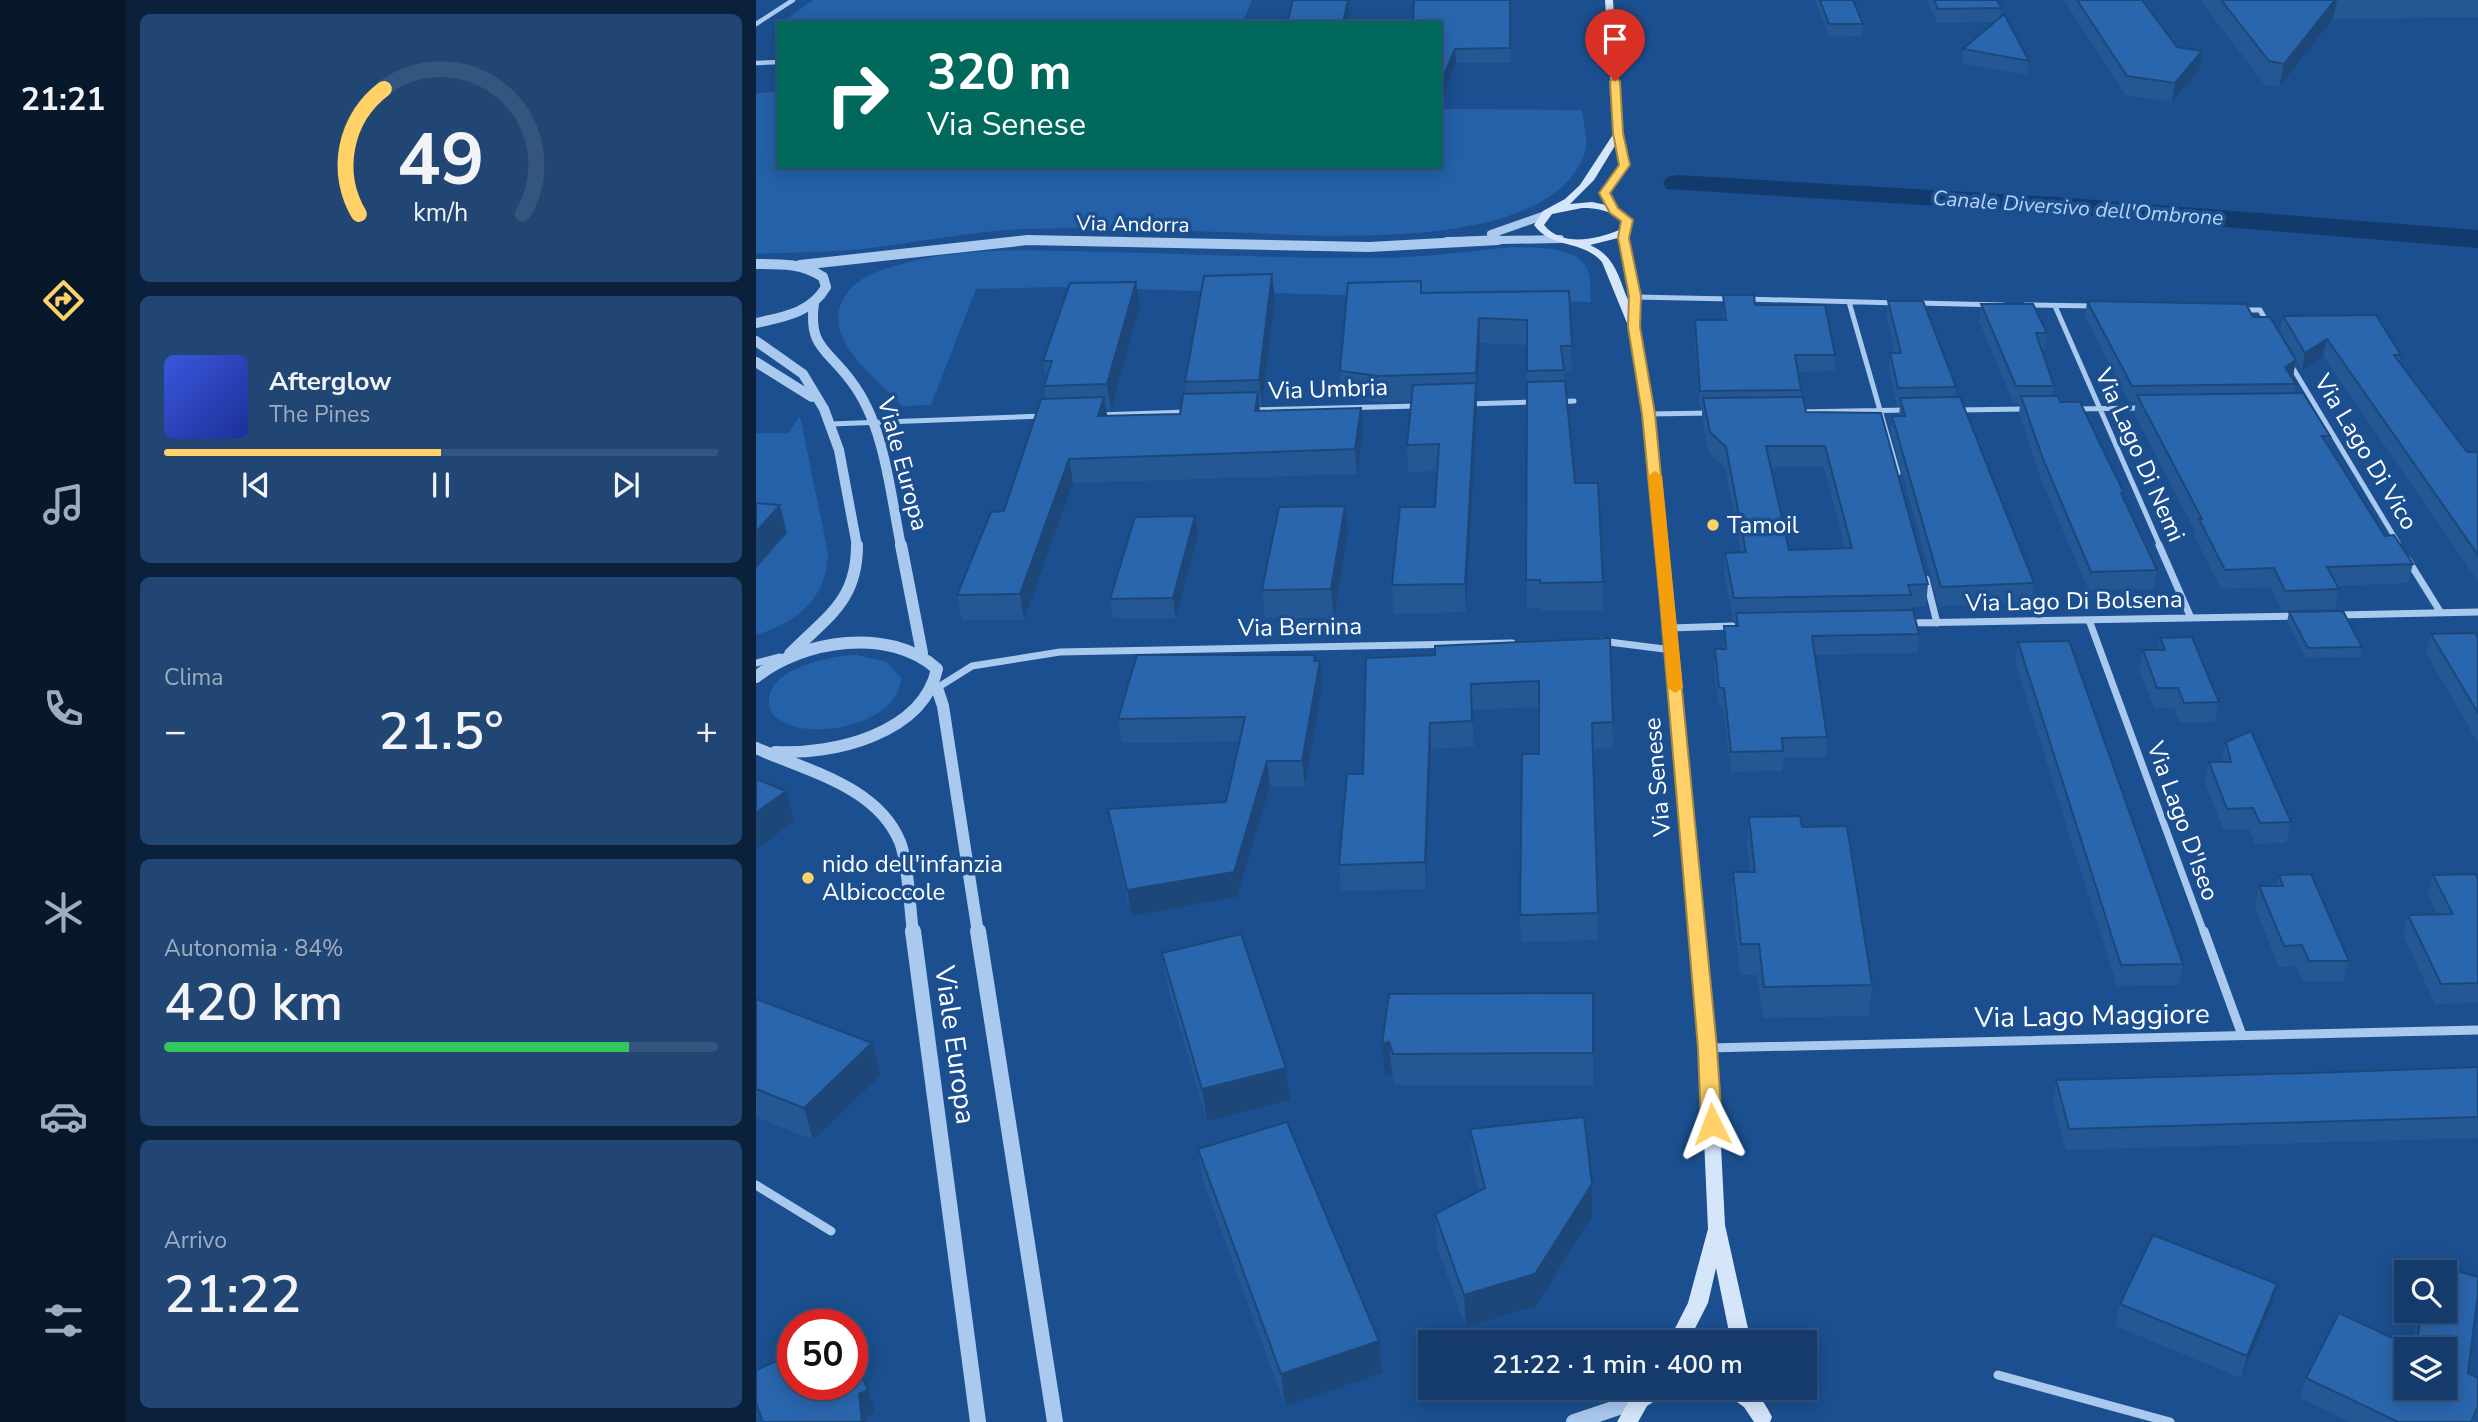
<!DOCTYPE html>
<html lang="it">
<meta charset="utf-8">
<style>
:root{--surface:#143b6b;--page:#214673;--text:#f1f3f6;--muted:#9dadc1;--line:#33557e;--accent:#ffd166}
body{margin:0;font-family:"Nunito Sans",sans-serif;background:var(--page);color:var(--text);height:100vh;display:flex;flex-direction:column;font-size:26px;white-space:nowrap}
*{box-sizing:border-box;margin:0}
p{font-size:23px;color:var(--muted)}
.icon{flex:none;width:38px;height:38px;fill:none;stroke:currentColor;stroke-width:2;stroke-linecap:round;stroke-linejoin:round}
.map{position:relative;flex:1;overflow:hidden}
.side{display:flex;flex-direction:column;gap:14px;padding:14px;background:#0b203b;width:630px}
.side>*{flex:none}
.top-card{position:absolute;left:21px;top:21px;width:665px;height:147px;border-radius:0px;box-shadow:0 4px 18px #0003,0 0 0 2px var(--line);background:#00695c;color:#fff;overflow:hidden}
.fabs{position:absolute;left:1638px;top:1260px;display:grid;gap:14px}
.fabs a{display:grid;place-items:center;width:63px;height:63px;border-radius:0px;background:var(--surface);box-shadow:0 4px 18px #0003,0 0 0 2px var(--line);font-size:35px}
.speed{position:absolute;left:21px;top:1309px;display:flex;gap:14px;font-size:35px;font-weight:700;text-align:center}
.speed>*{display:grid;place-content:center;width:91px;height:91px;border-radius:50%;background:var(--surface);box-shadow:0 4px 18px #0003,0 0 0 2px var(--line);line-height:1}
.speed .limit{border:10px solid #d22;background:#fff;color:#111}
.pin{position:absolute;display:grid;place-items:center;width:60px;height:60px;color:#fff;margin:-72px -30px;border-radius:50% 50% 50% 0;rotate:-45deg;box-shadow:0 0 7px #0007}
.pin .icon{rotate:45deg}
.me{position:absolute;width:77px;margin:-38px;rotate:357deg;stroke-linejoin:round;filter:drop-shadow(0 0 5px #0008)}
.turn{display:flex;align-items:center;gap:24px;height:147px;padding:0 35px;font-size:32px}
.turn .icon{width:91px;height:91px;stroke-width:2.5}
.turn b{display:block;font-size:49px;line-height:60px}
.big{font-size:52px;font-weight:600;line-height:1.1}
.side .card{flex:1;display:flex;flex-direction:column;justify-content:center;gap:10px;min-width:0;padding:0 24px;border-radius:10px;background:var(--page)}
.side .dial{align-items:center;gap:0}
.dial svg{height:182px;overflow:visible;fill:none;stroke:var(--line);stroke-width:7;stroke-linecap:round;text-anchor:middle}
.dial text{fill:var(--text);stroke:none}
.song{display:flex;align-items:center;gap:21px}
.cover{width:84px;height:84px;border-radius:10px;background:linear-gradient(135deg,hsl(230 70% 55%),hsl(230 70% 35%))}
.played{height:7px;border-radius:4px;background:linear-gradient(90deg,var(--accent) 50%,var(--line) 50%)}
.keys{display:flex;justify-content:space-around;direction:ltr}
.heat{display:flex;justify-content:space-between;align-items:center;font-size:38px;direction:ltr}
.charge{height:10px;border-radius:5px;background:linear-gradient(90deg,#34c759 84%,var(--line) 0)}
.trip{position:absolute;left:662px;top:1330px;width:399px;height:70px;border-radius:0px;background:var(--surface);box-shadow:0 4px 18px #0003,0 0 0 2px var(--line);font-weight:600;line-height:70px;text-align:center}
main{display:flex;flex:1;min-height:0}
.dock{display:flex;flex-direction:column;width:126px;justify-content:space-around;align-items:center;background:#08182b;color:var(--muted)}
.dock .icon{width:49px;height:49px}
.dock .selected{color:var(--accent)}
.dock b{font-size:32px;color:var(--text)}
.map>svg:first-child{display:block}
</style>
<main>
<nav class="dock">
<b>21:21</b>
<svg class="icon selected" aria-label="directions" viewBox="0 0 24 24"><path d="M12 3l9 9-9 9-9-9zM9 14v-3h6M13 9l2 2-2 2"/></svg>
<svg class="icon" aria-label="music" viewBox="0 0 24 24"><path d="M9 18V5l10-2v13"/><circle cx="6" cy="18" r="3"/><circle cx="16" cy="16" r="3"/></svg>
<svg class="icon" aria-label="phone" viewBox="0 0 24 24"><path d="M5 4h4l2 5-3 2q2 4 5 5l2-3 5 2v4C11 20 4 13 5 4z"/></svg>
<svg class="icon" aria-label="climate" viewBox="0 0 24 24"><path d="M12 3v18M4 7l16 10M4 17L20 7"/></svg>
<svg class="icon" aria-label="car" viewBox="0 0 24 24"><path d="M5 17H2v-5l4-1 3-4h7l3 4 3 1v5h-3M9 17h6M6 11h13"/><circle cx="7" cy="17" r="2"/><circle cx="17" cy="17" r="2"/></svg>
<svg class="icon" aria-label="filters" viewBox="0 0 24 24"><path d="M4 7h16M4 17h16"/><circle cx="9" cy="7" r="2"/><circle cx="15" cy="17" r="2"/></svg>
</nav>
<section class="side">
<div class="card dial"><svg viewBox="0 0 100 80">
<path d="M14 69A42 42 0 1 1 86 69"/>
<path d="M14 69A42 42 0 0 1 25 14" stroke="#ffd166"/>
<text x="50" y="56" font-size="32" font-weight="700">49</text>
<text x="50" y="72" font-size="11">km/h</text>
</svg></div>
<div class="card">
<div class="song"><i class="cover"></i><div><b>Afterglow</b><p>The Pines</p></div></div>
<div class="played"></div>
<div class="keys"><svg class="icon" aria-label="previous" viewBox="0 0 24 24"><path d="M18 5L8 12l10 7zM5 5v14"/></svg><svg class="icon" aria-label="pause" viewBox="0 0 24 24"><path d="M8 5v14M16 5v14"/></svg><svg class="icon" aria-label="next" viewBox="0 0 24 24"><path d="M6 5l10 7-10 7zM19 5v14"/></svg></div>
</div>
<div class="card"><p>Clima</p>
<div class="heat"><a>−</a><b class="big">21.5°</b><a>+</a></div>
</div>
<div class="card"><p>Autonomia · 84%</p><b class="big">420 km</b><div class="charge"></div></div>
<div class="card"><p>Arrivo</p><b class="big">21:22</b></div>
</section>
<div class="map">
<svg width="1722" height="1422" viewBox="0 0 1722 1422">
<rect width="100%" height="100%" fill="#1b4f8f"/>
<path fill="#2461a8" d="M57 0H496L488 19H403L401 23H25Z
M23 92V166H684V109L826 110C827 122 833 140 829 152 794 258 552 234 465 232 400 230 335 227 269 229 214 231 160 243 106 249 71 253 35 252 0 254V93Z
M756 247C779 248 827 245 833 275 835 284 834 293 835 302L301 287 220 289 175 405 146 406C123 381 69 342 85 304 92 286 111 274 129 269 199 245 277 250 349 252 443 254 536 259 630 258 672 257 714 251 756 247Z
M44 416 72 553C71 598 42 622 0 635V433H32Z
M101 655 131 662 145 678C144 724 54 743 22 719 16 715 13 709 13 701 14 667 75 656 101 655Z"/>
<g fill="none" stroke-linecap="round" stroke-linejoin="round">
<path fill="#123a6d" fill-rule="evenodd" d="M921 175 1313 198 1722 230V248L1313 214 911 189 907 183 911 177Z"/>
<path stroke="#a9c9ee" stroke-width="4.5" d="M0 24 37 0
M0 63 23 62"/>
<path stroke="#a9c9ee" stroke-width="5" d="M879 297 974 299
M989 299 1142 303
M1093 302 1142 473
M1161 303 1247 305
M1269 305 1338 306
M1299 306 1404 546
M1486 310H1504L1512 324
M1535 365 1642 543
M803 402 818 401
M712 404 778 402
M1320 409 1386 408
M496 410 662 406
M1201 410 1270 409
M1040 412 1151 410
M893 414 955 413
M342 415 431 412
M75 424 288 416"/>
<path stroke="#a9c9ee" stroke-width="7" d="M1403 545 1435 618
M1652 560 1685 613
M1170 579 1181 623
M1583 615 1722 612
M1333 620 1448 933
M1152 623 1539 616
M914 628 976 626
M845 641 916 650
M0 663 24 657
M181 688 216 666 304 652 756 643"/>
<path stroke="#a9c9ee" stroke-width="9" d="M1448 931 1486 1035
M953 1048 1722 1030
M0 1185 75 1231
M1242 1375 1414 1422"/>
<path stroke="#a9c9ee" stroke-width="8" d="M735 234 789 215
M259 241H341
M691 241 804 239"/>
<path stroke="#a9c9ee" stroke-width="10" d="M0 264C24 264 46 263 67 277L70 287C55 313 27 317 0 323
M44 265 272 240 613 247 742 240
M58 303C52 348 72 349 95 381 129 425 134 493 145 546
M0 341 47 374 68 409 83 450 101 546
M0 362 56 397"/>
<path stroke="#a9c9ee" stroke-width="12" d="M145 545 166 653
M34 654C71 616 101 602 101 545
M0 677C46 640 134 626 181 669 167 734 77 755 19 752
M181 688 187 706 222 933
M0 748C51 771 121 786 144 842 152 862 154 909 157 933"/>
<path stroke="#a9c9ee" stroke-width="16" d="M157 931 222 1422
M222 931 299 1422
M818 1422 884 1400"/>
<path fill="#d6e6fa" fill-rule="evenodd" d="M849 0H857L866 133 874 165 854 193 862 209 876 220 872 238 881 273 883 327 899 414 960 1048 969 1225 995 1342H975L960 1268 952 1303 932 1342H912L932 1303 952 1229 944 1048 887 414 873 328 846 262C826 239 797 250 778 225L787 211 809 199 824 185 858 133ZM860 144 864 165 844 193 850 205 836 202 814 204 838 180ZM826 208C841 208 854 210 866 221L863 230C839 240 806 247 788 225L796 214ZM862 238 871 273 872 300C862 276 859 256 834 245Z
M886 1388H912L909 1394 891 1406 882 1422H861L877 1394Z
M967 1388C995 1387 1003 1391 1016 1417L1014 1422H998L988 1407 970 1394Z"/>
</g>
<path fill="#245895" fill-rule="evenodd" d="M754 0 755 63H700L684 100V23Z
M1059 0H1097L1107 24 1106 36 1073 37Z
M1171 0H1241L1245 8 1244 17 1273 61 1271 75 1206 64 1207 49 1239 22 1181 23Z
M1308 0H1386L1421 47 1443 70 1416 102 1369 95Z
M1444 0H1722V17L1577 19 1523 87 1509 85Z
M516 274 519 299 506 405H503L504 411 605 408 607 432 601 474 317 483 268 620H206L201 595 248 511 290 399 288 386 290 379 287 361 384 306 355 410H350L351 416 424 414 430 394 429 382Z
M813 291 816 372H808V381L819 483 847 582V610L784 611V608H771V345L724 343 721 399H720L721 409 710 612 638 614 636 585 679 507 681 471 652 472 651 445 655 401 624 402 586 397 584 371 666 293Z
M967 295 999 305 1079 355 1078 371 1042 372 1045 390V397L1050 412 1172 584 1170 606 1154 607 1153 610 1163 634 1162 653 1059 655 1071 737 1070 757 1027 758 1026 771 975 772 967 707 963 708 958 668 959 649H967L968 626H979V621H977L968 575 969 553 985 552 969 468 953 453 946 419V408H944L938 336 939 320H967ZM1015 467H1068L1089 548 1033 550Z
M1132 301 1200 387 1199 397 1278 583 1276 603 1183 606 1135 433 1136 416H1143L1144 405H1141L1133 371 1134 353H1139L1131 318Z
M1331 301 1497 317 1524 332 1527 316 1645 355 1643 362 1711 452H1722V581L1567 356 1546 370 1540 360 1537 376 1536 377 1540 384 1538 393 1574 436 1572 447 1629 536 1657 564 1652 583 1581 586 1583 589 1579 609 1525 610 1514 587 1465 589 1439 538 1440 533 1378 413 1380 402H1373L1329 317Z
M1225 304 1291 333 1289 350H1286L1298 386 1297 396 1304 402 1368 493 1367 498 1401 570 1398 589 1333 591 1284 477 1263 414 1264 404H1258L1223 321Z
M589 506 592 533 578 618H509L506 590Z
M442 535 420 618H357L354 599Z
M1533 612 1606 647 1604 657 1550 658 1531 622Z
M1675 634 1722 638V743L1670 653Z
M854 638 857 748 837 749 842 940 765 942 764 915 783 754V707L716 710 718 747 675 749 670 889 585 891 583 865 607 774 679 655Z
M1404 638 1463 702 1459 722H1424L1418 708H1398L1383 670 1387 650H1402Z
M1262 642 1427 964 1423 985 1361 986 1259 662Z
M559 655 566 685 549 786H514L481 897 375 916 356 834 352 809 470 802 484 742 366 743 362 719Z
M1470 742 1535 822 1530 843 1499 844 1493 829H1467L1449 783 1453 762H1466Z
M993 817 1046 827 1116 985 1113 1016 1007 1018 1001 975H984L976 902 977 872H994L991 847Z
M1523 875 1593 961 1587 982H1547L1541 966 1523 967 1499 907 1503 886H1520Z
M1677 875 1722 879V1003L1679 1004 1647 935 1652 915H1682L1671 894Z
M406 953 534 1100 451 1121 411 984Z
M837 993V1085H639L636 1074 629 1076 626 1044Z
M0 999 125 1075 57 1140 0 1117Z
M1722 1067V1138L1310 1150 1297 1102 1300 1080 1554 1073Z
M714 1129 836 1184V1216L780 1306 710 1327 681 1247 679 1214 723 1191 716 1161Z
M442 1149 626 1373 529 1406 447 1181Z
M1672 1263 1722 1277V1294L1712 1373 1722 1378V1410L1717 1422H1594L1544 1398 1550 1378 1583 1313 1656 1347 1662 1311H1689V1272H1669ZM1650 1349H1689V1388H1650Z
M1364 1304 1515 1306 1485 1378 1359 1326Z"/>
<path fill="#1d4779" d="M592 0 594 19 593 23H587Z
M1579 0H1581L1577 19 1523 87 1528 64Z
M699 49 700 63 685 100 684 84Z
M1446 51 1443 70 1416 102 1419 83Z
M516 274 519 299 506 405 503 380Z
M380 282 384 306 355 410 351 384Z
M723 318 724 343 721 399 720 373Z
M1571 339 1567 356 1546 370 1549 353Z
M1540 360 1537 376 1526 383 1529 367Z
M720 383 721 409 710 612 709 584Z
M502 392 504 416 499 411Z
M348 397 352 421 342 416Z
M605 408 607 432 601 474 599 449Z
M313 459 317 483 268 620 264 594Z
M24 505 31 533 0 568V532Z
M589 506 592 533 578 618 575 589Z
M439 516 442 535 420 618 417 598Z
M559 655 561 677 564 661 566 685 549 786 546 761Z
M674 723 675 749 670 889 669 862Z
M511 761 514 786 481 897 375 916 371 890 478 872Z
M30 791 38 821 0 850V813Z
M633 1042 636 1074 629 1076 626 1044Z
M116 1043 125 1075 57 1140 48 1108Z
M530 1068 534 1100 451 1121 446 1089Z
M836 1184V1216L780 1306 710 1327 708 1295Z
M1521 1284 1515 1306 1485 1378 1491 1356Z
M623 1341 626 1373 529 1406 525 1374Z
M112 1390 119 1412 110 1417 111 1422H106L103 1394Z"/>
<path fill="#2a66ad" stroke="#1d4779" stroke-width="2" fill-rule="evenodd" d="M537 0H592L587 23H531Z
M658 0H754V48L699 49 684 84V23H657Z
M1064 0H1097L1107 24H1073Z
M1178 0H1241L1245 8 1182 9Z
M1321 0H1386L1421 47 1446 51 1419 83 1371 76Z
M1465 0H1579L1528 64 1513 61Z
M1248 14 1273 61 1207 49Z
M516 274 503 380 429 382 448 276Z
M665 281V293L813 291 816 346H805L808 370 771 371V320L723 318 720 373 623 376 584 371 592 283Z
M380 282 351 384 288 386 296 361H287L314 283Z
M967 295H998L999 305H1069L1079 355H1039L1045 390 944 391 939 320H970Z
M1132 301H1167L1200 387 1142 388 1134 353H1145Z
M1331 301 1490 304 1497 317H1514L1540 360 1529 367 1540 384 1376 386Z
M1225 304H1277L1291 333H1280L1298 386H1260Z
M1620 315 1645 355H1638L1711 452H1722V555L1571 339 1549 353 1527 316Z
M809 381 819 483H842L847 582 784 583V580H770L771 382Z
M720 383 709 584 636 585 644 507H679L683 444 651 445 657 385Z
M502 392 499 411 605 408 599 449 313 459 264 594 201 595 235 512 248 511 285 399 348 397 342 416 424 414 427 394Z
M1547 393 1574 436H1566L1629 536 1638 535 1657 564 1571 567 1583 589 1529 591 1518 568 1469 570 1443 519H1446L1381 395Z
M1265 396H1302L1304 402H1324L1368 493H1365L1401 570 1335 572 1287 459Z
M1047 397 1050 412 1125 413 1172 584 1152 585 1155 595 978 598 969 553 990 552 970 447 954 432 947 398ZM1010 446H1069L1096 548 1033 550Z
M1204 397 1278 583 1185 587 1136 416H1149L1144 398Z
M0 503 24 505 0 532Z
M589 506 575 589 506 590 523 507Z
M439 516 417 598 354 599 379 517Z
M1157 610 1163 634 1056 636 1071 737 1026 738 1027 751 975 752 968 688H963L959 649H970L968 626H982L980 613Z
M1587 611 1606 647 1552 648 1533 612Z
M1719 633 1722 638V713L1675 634Z
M1436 637 1463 702 1428 703 1422 688H1401L1387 650H1409L1404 638Z
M854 638 857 722 836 723 842 913 764 915 766 754H783V681L715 684 716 721 674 723 669 862 583 865 591 774H607L610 658 679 655V646Z
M1313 641 1427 964 1365 965 1262 642Z
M381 655H559L558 661H564L546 761H511L478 872 371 890 352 809 470 802 489 717 362 719Z
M1495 731 1535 822 1504 823 1497 808 1471 809 1453 762H1475L1470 742Z
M0 779 30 791 0 813Z
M1044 816 1046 827 1091 826 1116 985 1008 987 1003 944H985L977 872H999L993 817Z
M1555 874 1593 961H1553L1546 945 1528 946 1503 886H1527L1523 875Z
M1719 874 1722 879V983L1685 984 1652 915 1697 914 1677 875Z
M485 934 530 1068 446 1089 406 953Z
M837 993V1053L637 1054 633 1042 626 1044 633 994Z
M0 999 116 1043 48 1108 0 1089Z
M1722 1067V1117L1313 1129 1300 1080 1554 1073Z
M828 1117 836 1184 779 1274 708 1295 679 1214 729 1188 714 1129Z
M531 1122 623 1341 525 1374 442 1149Z
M1397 1235 1521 1284 1491 1356 1364 1304Z
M1672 1263 1722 1277V1294L1712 1373 1722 1378V1406L1715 1422H1642L1550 1378 1583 1313 1660 1349 1665 1311H1689V1272H1671ZM1650 1349H1689V1388H1650Z
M96 1353 112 1390 103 1394 106 1422H7L0 1403V1370L37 1354V1384H96Z"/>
<path fill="#ffd166" stroke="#a68842" stroke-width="2" d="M859 78 864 81 867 133 874 165 854 193 862 208 877 220 873 238 885 296 884 327 899 414 961 1048 966 1124 963 1129H948L945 1124 942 1048 904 602 886 414 872 327 873 296 862 238 865 221 854 213 843 193 863 165 857 133 854 81Z"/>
<path fill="#f59e0b" d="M899 471 906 476 927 688 919 693 912 688 892 476Z"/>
<g fill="#ffd166" stroke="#1b4f8f" stroke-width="2.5">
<circle cx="957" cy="525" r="7"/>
<circle cx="52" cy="878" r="7"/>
</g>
<g text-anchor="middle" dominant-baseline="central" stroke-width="7" stroke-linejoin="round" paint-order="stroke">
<g font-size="21" font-style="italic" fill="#b5d3f5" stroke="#1b4f8f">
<text transform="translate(1322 208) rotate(4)">Canale Diversivo dell'Ombrone</text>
</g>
<g font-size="21" fill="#fff" stroke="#1b4f8f">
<text transform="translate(377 224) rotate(1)">Via Andorra</text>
</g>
<g font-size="24" fill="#fff" stroke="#1b4f8f">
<text transform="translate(572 389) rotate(-2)">Via Umbria</text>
<text transform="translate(1610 452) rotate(59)">Via Lago Di Vico</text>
<text transform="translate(1384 455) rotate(66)">Via Lago Di Nemi</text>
<text transform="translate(147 464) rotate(75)">Viale Europa</text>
<text transform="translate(1318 601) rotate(-1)">Via Lago Di Bolsena</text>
<text transform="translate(544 627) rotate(-1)">Via Bernina</text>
<text transform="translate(901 777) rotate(-95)">Via Senese</text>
<text transform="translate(1427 821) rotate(70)">Via Lago D'Iseo</text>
</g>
<g font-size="24" fill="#fff" stroke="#1b4f8f" text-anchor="start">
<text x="971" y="525">Tamoil</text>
<text x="66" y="864">nido dell'infanzia<tspan x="66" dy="28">Albicoccole</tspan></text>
</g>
<g font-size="28" fill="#fff" stroke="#1b4f8f">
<text transform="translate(1336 1016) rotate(-1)">Via Lago Maggiore</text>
<text transform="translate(199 1045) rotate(82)">Viale Europa</text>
</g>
</g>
</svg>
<div class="fabs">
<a><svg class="icon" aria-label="search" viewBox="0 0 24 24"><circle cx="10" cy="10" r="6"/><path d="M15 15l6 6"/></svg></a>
<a><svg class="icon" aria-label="layers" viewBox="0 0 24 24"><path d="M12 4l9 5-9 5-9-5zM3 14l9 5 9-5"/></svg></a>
</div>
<div class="speed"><div class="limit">50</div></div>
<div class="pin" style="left:859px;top:81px;background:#d93025"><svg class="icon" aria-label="arrive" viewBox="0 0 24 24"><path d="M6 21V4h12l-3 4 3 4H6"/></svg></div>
<svg class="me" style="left:956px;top:1124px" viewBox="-20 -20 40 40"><path d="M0-17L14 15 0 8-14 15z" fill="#ffd166" stroke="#fff" stroke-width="4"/></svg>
<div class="trip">21:22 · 1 min · 400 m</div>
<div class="top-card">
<div class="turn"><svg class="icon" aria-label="right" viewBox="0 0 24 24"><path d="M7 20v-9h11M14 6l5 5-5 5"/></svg><div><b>320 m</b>Via Senese</div></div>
</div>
</div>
</main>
